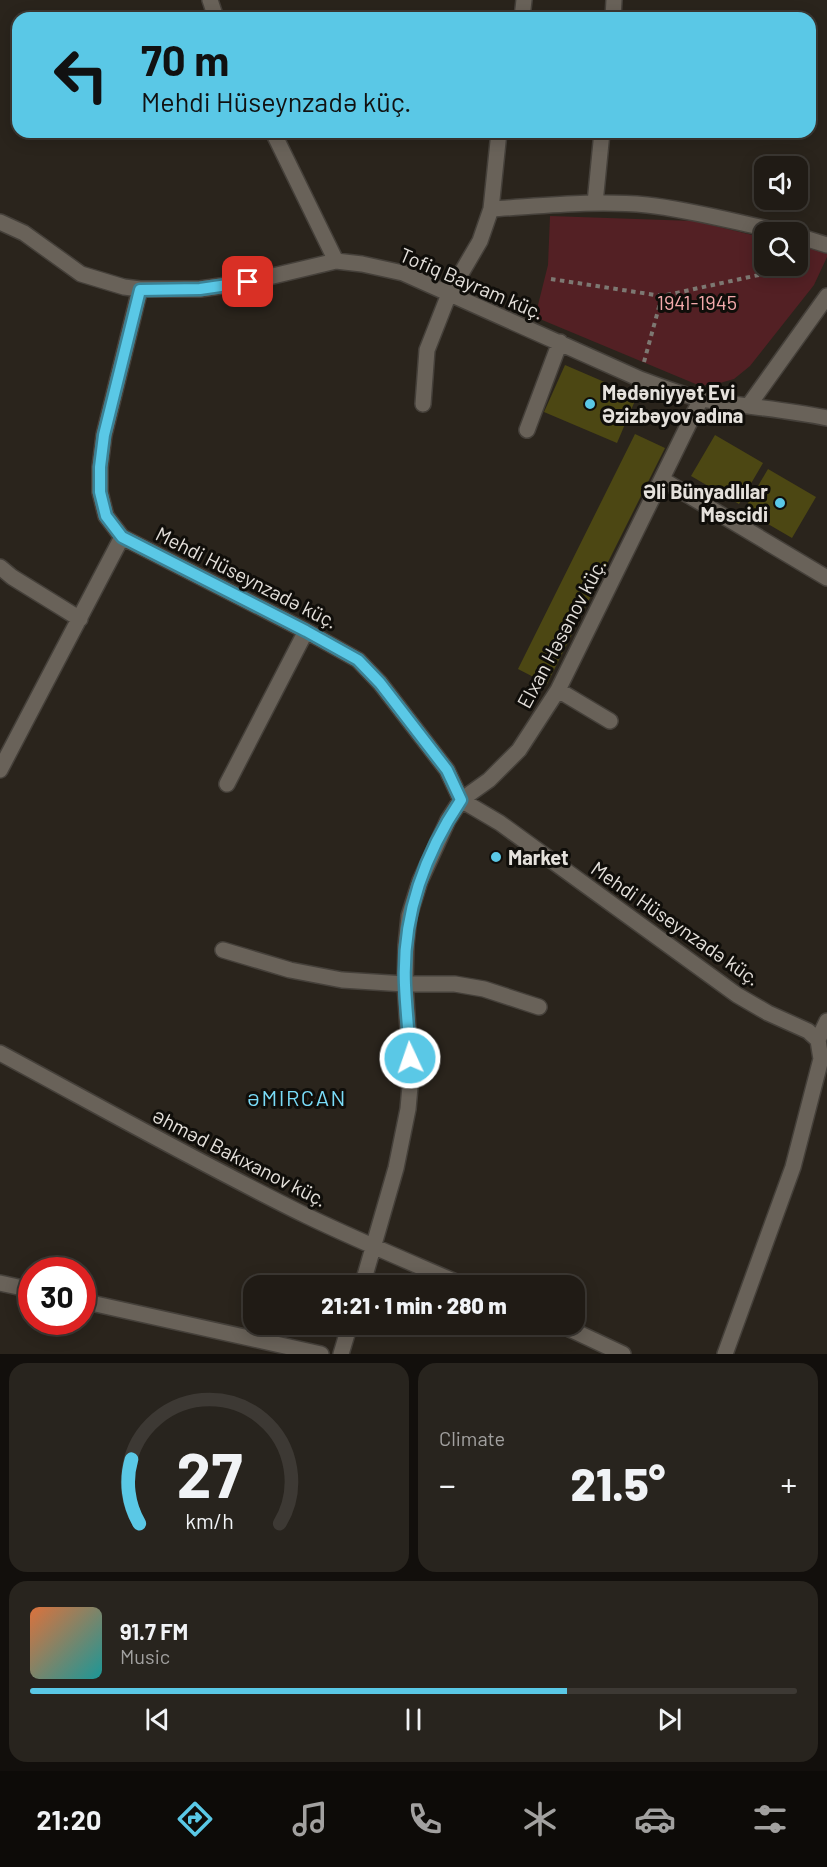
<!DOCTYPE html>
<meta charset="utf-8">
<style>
:root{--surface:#201b15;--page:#28241e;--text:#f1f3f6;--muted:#a2a1a0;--line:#3d3934;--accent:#5ac8e6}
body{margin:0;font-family:Barlow,sans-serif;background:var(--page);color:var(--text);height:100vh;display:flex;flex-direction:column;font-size:22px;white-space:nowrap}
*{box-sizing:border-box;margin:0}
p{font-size:20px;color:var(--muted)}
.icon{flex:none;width:33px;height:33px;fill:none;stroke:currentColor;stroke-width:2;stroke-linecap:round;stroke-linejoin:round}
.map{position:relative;height:1354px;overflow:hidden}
.panel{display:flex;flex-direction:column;gap:9px;padding:9px;background:#120f0c;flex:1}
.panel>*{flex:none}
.guide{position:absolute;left:12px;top:12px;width:804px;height:126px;border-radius:18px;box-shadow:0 3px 15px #0003,0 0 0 2px var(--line);background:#5ac8e6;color:#111;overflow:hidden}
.buttons{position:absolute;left:754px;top:156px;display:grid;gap:12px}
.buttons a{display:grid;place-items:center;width:54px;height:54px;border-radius:12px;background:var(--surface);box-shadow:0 3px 15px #0003,0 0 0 2px var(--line);font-size:30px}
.speed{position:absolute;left:18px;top:1257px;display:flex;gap:12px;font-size:30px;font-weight:700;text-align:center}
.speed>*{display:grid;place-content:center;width:78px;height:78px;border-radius:50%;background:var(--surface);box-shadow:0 3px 15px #0003,0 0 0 2px var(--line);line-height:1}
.speed .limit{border:9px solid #d22;background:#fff;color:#111}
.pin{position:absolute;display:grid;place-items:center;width:51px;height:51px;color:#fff;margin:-26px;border-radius:12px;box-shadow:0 3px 9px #0006}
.me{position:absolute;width:66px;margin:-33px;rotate:357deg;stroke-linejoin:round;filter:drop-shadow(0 0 4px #0008)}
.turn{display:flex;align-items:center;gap:21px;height:126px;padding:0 30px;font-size:27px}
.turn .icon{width:78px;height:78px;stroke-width:2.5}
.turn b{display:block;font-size:42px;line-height:51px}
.big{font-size:45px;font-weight:800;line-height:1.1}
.panel .widget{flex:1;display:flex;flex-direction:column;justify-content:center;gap:9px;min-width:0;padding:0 21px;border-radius:18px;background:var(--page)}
.panel .dial{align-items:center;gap:0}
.dial svg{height:156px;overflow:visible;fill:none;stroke:var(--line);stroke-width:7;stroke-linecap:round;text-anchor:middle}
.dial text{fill:var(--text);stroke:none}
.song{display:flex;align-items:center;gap:18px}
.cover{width:72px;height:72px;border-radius:9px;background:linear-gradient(135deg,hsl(20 70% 55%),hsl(180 70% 35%))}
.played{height:6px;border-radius:3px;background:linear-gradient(90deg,var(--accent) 70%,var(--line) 70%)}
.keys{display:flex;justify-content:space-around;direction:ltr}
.heat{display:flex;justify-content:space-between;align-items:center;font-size:33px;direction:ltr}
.panel .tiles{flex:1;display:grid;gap:9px;grid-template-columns:1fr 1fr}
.widget:last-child{grid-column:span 2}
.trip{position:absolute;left:243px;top:1275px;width:342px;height:60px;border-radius:18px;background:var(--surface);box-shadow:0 3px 15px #0003,0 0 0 2px var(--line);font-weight:800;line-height:60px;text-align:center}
.tab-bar{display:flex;height:96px;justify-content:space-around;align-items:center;background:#0d0b08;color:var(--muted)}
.tab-bar .icon{width:42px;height:42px}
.tab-bar .selected{color:var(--accent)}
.tab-bar b{font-size:27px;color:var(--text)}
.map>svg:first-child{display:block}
</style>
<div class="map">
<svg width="827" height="1354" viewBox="0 0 827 1354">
<rect width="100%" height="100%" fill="#2a241c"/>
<path fill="#532024" d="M550 216 694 221 765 238V266H798V245L827 252V257L814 285 750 366 734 379 713 385H698L535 317 548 265Z"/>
<path fill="#4c4713" d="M565 365 637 396 617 443 544 412Z
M635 434 665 448 547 684 518 669Z
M715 435 763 463 739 504 691 476Z
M768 469 816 497 792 538 744 510Z"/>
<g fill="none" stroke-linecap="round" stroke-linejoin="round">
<defs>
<path id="minor" d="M210 0 216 18
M522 18 524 0
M613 18 614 0
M273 132 336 261
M595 203 602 132
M491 209C543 206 595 200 647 205 693 210 738 223 783 232
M0 222 24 233 81 274 124 287 140 289H200L248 282 336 261 362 264 403 273 640 379C660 386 681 395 702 399 744 407 785 409 827 418
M798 236 827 245
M140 289 104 435 100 467V492L106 516 122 537 306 631 358 660 380 683 447 770 461 800 500 823 737 995 768 1013 808 1031 818 1040 821 1059 793 1167 725 1354
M423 404 427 350 449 294 480 241 491 209 499 132
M749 405 827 296
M527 430 560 342
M663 480 827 578
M0 567 12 577 80 619
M558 690 610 721
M0 770 122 537
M227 784 306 631
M223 950 290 970 342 980 405 984H455L484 989 539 1007
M818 1040 827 1021
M0 1053C102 1108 203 1165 307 1216 359 1241 412 1263 465 1286
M0 1283 32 1290
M362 1286 396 1168 408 1109 411 1075 405 984 406 945 409 916 420 881 448 820 461 800 489 780 519 750 558 690 701 399
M82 1301 321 1354
M559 1324 623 1354
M341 1354 350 1324"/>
</defs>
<use href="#minor" stroke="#45403a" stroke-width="18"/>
<path stroke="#7d7872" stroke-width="4" stroke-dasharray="4.5 4.5" stroke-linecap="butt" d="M551 279 662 296 791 268
M644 362 662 296"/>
<use href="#minor" stroke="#696259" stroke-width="15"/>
</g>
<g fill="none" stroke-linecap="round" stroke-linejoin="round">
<defs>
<path id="route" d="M248 282 200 289 140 290 104 435 100 467V492L106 516 122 537 306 631 358 660 380 683 447 770 461 800C424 855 402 917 405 985 406 1009 409 1033 410 1058"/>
</defs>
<use href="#route" stroke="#3a8296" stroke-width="15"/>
<use href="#route" stroke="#5ac8e6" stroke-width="10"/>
</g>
<g fill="#5ac8e6" stroke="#100e0a" stroke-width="2">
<circle cx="590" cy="404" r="6"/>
<circle cx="780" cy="503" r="6"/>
<circle cx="496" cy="857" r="6"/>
</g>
<g text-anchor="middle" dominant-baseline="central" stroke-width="6" stroke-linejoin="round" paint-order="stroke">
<g font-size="20" fill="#e5e1dc" stroke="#100e0a">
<text transform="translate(472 283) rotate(23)">Tofiq Bayram küç.</text>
<text transform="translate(247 577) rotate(27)">Mehdi Hüseynzadə küç.</text>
<text transform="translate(561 633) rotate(-62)">Elxan Həsənov küç.</text>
<text transform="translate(676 923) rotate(35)">Mehdi Hüseynzadə küç.</text>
<text transform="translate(240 1157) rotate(27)">Əhməd Bakıxanov küç.</text>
</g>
<g font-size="20" fill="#f3a9ab" stroke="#100e0a">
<text x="697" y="302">1941-1945</text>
</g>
<g font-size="20" font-weight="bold" fill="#e5e1dc" stroke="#100e0a" text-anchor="start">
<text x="602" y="392">Mədəniyyət Evi<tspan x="602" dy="23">Əzizbəyov adına</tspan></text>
<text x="768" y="491" text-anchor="end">Əli Bünyadlılar<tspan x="768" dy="23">Məscidi</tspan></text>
<text x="508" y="857">Market</text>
</g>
<g font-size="22" letter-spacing="1.5" fill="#7adcf8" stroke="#100e0a">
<text x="297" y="1097">ƏMIRCAN</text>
</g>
</g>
</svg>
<div class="buttons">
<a><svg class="icon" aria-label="sound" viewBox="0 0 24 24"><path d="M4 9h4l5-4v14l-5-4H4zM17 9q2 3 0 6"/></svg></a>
<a><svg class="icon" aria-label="search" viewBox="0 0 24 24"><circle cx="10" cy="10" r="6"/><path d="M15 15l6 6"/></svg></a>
</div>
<div class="speed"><div class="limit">30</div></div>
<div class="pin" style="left:248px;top:282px;background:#d93025"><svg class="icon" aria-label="arrive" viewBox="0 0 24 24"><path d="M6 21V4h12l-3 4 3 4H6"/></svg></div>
<svg class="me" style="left:410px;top:1058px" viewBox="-20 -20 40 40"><circle r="17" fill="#5ac8e6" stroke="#fff" stroke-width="3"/><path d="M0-11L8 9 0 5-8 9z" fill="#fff"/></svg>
<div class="trip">21:21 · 1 min · 280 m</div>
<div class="guide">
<div class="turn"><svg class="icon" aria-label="left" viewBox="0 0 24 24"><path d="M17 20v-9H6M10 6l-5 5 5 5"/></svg><div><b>70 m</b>Mehdi Hüseynzadə küç.</div></div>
</div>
</div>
<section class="panel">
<div class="tiles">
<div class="widget dial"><svg viewBox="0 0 100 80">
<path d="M14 69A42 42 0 1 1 86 69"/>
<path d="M14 69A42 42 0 0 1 10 36" stroke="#5ac8e6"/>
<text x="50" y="56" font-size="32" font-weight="700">27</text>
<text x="50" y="72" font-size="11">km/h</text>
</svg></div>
<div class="widget"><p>Climate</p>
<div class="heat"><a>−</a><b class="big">21.5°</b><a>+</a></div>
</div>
<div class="widget">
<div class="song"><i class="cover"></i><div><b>91.7 FM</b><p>Music</p></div></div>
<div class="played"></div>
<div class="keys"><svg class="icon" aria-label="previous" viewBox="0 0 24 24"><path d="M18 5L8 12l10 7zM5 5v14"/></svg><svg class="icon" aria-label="pause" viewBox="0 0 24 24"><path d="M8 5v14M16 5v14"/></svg><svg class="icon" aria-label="next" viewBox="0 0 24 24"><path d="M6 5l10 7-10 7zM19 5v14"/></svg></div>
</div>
</div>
</section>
<nav class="tab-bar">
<b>21:20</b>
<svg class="icon selected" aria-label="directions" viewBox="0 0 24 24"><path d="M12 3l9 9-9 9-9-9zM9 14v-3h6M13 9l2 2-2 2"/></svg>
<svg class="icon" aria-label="music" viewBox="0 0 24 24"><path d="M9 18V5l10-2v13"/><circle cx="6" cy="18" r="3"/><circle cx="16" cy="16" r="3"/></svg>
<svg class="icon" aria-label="phone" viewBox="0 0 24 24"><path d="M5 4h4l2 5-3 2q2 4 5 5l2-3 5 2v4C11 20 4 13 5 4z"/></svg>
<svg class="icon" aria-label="climate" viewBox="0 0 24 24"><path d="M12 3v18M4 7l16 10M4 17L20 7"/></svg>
<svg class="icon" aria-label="car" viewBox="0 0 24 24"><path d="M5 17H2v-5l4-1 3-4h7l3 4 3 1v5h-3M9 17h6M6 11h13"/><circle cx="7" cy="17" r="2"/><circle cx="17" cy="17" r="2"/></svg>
<svg class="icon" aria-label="filters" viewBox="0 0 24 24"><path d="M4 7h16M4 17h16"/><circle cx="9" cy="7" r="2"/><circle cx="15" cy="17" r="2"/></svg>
</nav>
